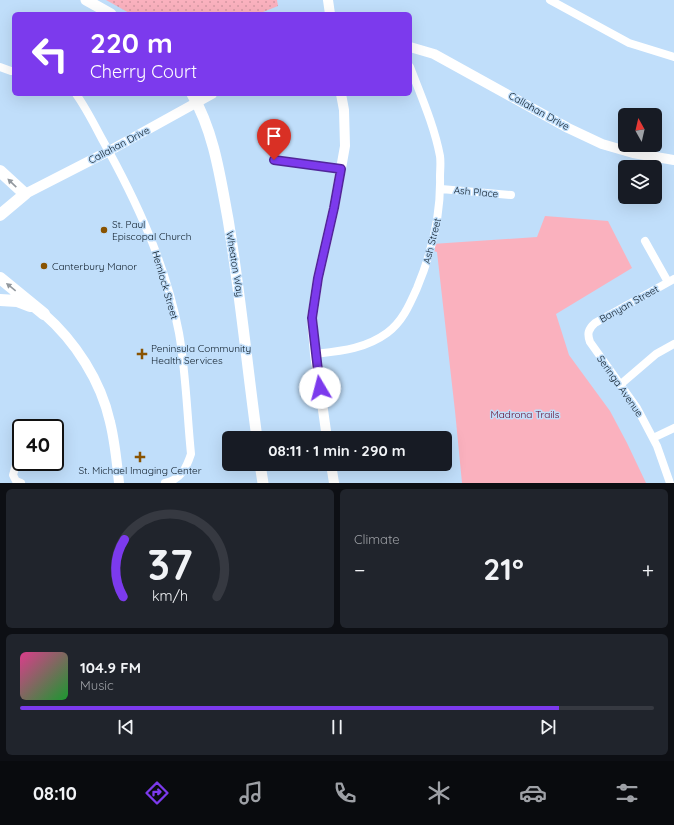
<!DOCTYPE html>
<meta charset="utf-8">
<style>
:root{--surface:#171b24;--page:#20242c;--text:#f1f3f6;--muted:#9ea1a6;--line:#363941;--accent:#7c3aed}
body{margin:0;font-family:Quicksand,sans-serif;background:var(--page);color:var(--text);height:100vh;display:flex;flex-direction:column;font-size:15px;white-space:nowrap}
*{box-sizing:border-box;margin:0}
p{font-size:13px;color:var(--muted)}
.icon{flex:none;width:22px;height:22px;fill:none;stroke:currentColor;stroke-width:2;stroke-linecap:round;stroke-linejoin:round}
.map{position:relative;height:483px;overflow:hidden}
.side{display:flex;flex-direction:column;gap:6px;padding:6px;background:#0d0f14;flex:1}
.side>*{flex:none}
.hud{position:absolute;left:12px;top:12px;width:400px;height:84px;border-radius:6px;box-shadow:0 4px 16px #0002;background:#7c3aed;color:#fff;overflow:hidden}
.needle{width:26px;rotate:352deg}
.tools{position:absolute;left:618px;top:108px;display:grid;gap:8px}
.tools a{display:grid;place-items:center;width:44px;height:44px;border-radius:6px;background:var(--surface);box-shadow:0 4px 16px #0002;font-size:20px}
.speed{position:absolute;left:12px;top:419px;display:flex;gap:8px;font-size:20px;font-weight:700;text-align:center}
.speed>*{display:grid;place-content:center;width:52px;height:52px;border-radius:50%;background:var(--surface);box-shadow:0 4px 16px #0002;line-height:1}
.speed .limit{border:2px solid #111;border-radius:6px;background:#fff;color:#111}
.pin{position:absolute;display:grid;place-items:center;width:34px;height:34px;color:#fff;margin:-41px -17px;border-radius:50% 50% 50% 0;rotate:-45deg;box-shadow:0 0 4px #0007}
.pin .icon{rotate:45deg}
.me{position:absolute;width:44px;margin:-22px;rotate:352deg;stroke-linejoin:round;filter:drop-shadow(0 0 3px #0008)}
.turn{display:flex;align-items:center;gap:14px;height:84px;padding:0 12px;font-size:18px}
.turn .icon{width:52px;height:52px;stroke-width:2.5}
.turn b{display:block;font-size:28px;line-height:34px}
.big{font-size:30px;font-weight:700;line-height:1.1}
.side .card{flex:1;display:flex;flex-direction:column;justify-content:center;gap:6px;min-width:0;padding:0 14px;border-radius:6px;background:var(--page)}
.side .dial{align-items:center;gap:0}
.dial svg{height:104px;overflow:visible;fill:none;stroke:var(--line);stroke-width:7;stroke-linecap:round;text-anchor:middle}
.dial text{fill:var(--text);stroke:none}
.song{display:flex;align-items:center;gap:12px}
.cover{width:48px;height:48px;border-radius:6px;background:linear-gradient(135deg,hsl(330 70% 55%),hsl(130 70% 35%))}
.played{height:4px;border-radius:2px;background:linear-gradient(90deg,var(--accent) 85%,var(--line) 85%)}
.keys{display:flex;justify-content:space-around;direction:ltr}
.heat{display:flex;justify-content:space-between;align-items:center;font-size:22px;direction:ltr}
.side .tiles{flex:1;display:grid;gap:6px;grid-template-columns:1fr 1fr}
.card:last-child{grid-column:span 2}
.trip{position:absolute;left:222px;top:431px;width:230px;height:40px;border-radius:6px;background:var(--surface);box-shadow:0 4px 16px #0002;font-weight:700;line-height:40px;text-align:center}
.tab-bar{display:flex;height:64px;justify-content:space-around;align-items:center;background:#090b0e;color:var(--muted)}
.tab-bar .icon{width:28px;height:28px}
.tab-bar .on{color:var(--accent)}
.tab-bar b{font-size:18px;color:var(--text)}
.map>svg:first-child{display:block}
</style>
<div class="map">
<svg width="674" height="483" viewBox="0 0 674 483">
<defs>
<pattern id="grass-dots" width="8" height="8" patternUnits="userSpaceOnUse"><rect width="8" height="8" fill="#fab1be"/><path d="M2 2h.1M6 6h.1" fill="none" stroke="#d598a3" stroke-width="1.8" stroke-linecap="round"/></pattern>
</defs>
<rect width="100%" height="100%" fill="#c0defa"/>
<path fill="url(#grass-dots)" d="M106 0H277L278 6 258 14H131Z"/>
<path fill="#fab1be" d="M545 216 608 221 632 268 556 314 569 355 610 411 627 443 646 483H462L455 411 437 252 431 250 432 244 537 237Z"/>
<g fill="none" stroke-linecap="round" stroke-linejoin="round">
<path stroke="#fff" stroke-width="8" d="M550 0 629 43 674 57
M0 67 11 71H14
M76 94C86 108 94 124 102 139 136 200 166 264 179 333 186 373 187 414 191 454 186 469 181 479 165 483
M274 160 341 169
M441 189 511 195
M645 241 668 282
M315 354C341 351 365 349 387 333 402 322 409 306 417 288 432 252 441 216 440 177 440 170 441 163 440 156 434 125 421 96 410 67
M621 384 656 354 674 344
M653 438 674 428
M21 447 13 475 16 481 21 483
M670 483 657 446 637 408 590 342C587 334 588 329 595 323L674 279"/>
<path stroke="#fff" stroke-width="10" d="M328 0 330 14
M410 47 434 54 568 128 602 144 633 153 674 160
M25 194 109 151 212 94
M44 314C75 341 101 381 110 422 115 442 117 463 119 483
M327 438 315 354 312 318 318 278 334 208 345 146 344 110 341 94
M331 464 334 483"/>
<path stroke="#fff" stroke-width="11" d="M86 0 111 14
M192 94C214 132 220 176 228 219 240 292 247 365 257 438
M260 464 263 483"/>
<path stroke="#fff" stroke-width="12" d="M0 171 25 194
M0 215 25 194
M0 278 44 314
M0 300 17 301 30 306"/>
</g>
<defs><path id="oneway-solid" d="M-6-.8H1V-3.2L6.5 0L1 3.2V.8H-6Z"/></defs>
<g fill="#92989e">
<use href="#oneway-solid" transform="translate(12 183) rotate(-136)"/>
<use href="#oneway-solid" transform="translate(11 287) rotate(-141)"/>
</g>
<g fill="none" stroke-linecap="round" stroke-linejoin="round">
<defs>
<path id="route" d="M274 160 341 169 334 208 318 278 312 318 320 388"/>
</defs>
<use href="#route" stroke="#51269a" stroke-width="10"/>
<use href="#route" stroke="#7c3aed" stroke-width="7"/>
</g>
<g fill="#895301" stroke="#c0defa" stroke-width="1.5">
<circle cx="104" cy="230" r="4"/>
<circle cx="44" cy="266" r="4"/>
<path d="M140 348h4v4h4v4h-4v4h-4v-4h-4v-4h4z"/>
<path d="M138 451h4v4h4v4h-4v4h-4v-4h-4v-4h4z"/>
</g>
<g text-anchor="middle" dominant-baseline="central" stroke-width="3" stroke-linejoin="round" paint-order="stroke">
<g font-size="10" fill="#0d1b27" stroke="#c0defa">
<text transform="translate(539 111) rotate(29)">Callahan Drive</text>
<text transform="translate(119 145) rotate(-28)">Callahan Drive</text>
<text transform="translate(476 192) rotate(5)">Ash Place</text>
<text transform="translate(432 241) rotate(-76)">Ash Street</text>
<text transform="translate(235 264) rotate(81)">Wheaton Way</text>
<text transform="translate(165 285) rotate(74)">Hemlock Street</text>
<text transform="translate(629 304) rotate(-29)">Banyan Street</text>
<text transform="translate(620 386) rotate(55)">Seringa Avenue</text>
</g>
<g font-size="10" fill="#0d1b27" stroke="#c0defa" text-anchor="start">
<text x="112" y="224">St. Paul<tspan x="112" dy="12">Episcopal Church</tspan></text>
<text x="52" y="266">Canterbury Manor</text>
<text x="151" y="348">Peninsula Community<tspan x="151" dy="12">Health Services</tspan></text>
<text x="140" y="470" text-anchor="middle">St. Michael Imaging Center</text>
</g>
<g font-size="10" fill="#620528" stroke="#c0defa">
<text x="525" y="414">Madrona Trails</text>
</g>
</g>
</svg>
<div class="tools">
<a><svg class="needle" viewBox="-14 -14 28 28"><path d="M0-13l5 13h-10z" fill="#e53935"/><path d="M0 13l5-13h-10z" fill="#9ea1a6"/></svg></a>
<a><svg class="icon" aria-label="layers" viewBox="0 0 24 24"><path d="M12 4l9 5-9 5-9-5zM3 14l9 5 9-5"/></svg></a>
</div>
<div class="speed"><div class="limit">40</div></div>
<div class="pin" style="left:274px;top:160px;background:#d93025"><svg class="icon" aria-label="arrive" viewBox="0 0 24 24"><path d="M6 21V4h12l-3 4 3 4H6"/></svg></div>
<svg class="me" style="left:320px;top:388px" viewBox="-20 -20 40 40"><circle r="19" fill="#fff"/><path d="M0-13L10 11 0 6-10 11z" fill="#7c3aed"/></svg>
<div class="trip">08:11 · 1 min · 290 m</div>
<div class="hud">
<div class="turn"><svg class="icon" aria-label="left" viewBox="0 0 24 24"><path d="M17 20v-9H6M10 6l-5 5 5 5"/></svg><div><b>220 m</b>Cherry Court</div></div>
</div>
</div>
<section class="side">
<div class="tiles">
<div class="card dial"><svg viewBox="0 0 100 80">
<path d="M14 69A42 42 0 1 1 86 69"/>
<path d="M14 69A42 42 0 0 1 15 25" stroke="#7c3aed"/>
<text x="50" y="56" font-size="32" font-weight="700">37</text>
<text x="50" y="72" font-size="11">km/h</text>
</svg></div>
<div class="card"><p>Climate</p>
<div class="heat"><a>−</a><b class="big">21°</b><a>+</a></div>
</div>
<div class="card">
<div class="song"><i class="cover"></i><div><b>104.9 FM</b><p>Music</p></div></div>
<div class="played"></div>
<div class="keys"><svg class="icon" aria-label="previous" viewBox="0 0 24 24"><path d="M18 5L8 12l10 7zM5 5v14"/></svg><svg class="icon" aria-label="pause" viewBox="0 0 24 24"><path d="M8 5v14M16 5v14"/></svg><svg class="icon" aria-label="next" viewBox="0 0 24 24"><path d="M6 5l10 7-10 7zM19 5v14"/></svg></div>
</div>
</div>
</section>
<nav class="tab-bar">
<b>08:10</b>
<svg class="icon on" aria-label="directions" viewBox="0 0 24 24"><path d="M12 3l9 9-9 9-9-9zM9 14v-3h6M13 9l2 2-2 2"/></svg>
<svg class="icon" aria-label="music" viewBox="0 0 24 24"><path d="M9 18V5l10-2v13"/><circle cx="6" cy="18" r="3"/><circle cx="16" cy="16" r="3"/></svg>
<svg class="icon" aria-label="phone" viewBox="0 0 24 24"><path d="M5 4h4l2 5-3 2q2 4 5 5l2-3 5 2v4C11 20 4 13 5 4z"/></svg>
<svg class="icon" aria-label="climate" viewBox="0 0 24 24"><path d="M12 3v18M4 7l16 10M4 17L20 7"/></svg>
<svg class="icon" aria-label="car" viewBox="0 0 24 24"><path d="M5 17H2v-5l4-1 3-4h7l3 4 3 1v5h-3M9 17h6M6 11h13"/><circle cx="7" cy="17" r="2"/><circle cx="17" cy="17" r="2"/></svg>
<svg class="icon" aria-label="filters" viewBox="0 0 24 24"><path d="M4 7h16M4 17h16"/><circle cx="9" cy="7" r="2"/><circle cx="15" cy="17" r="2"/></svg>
</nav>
